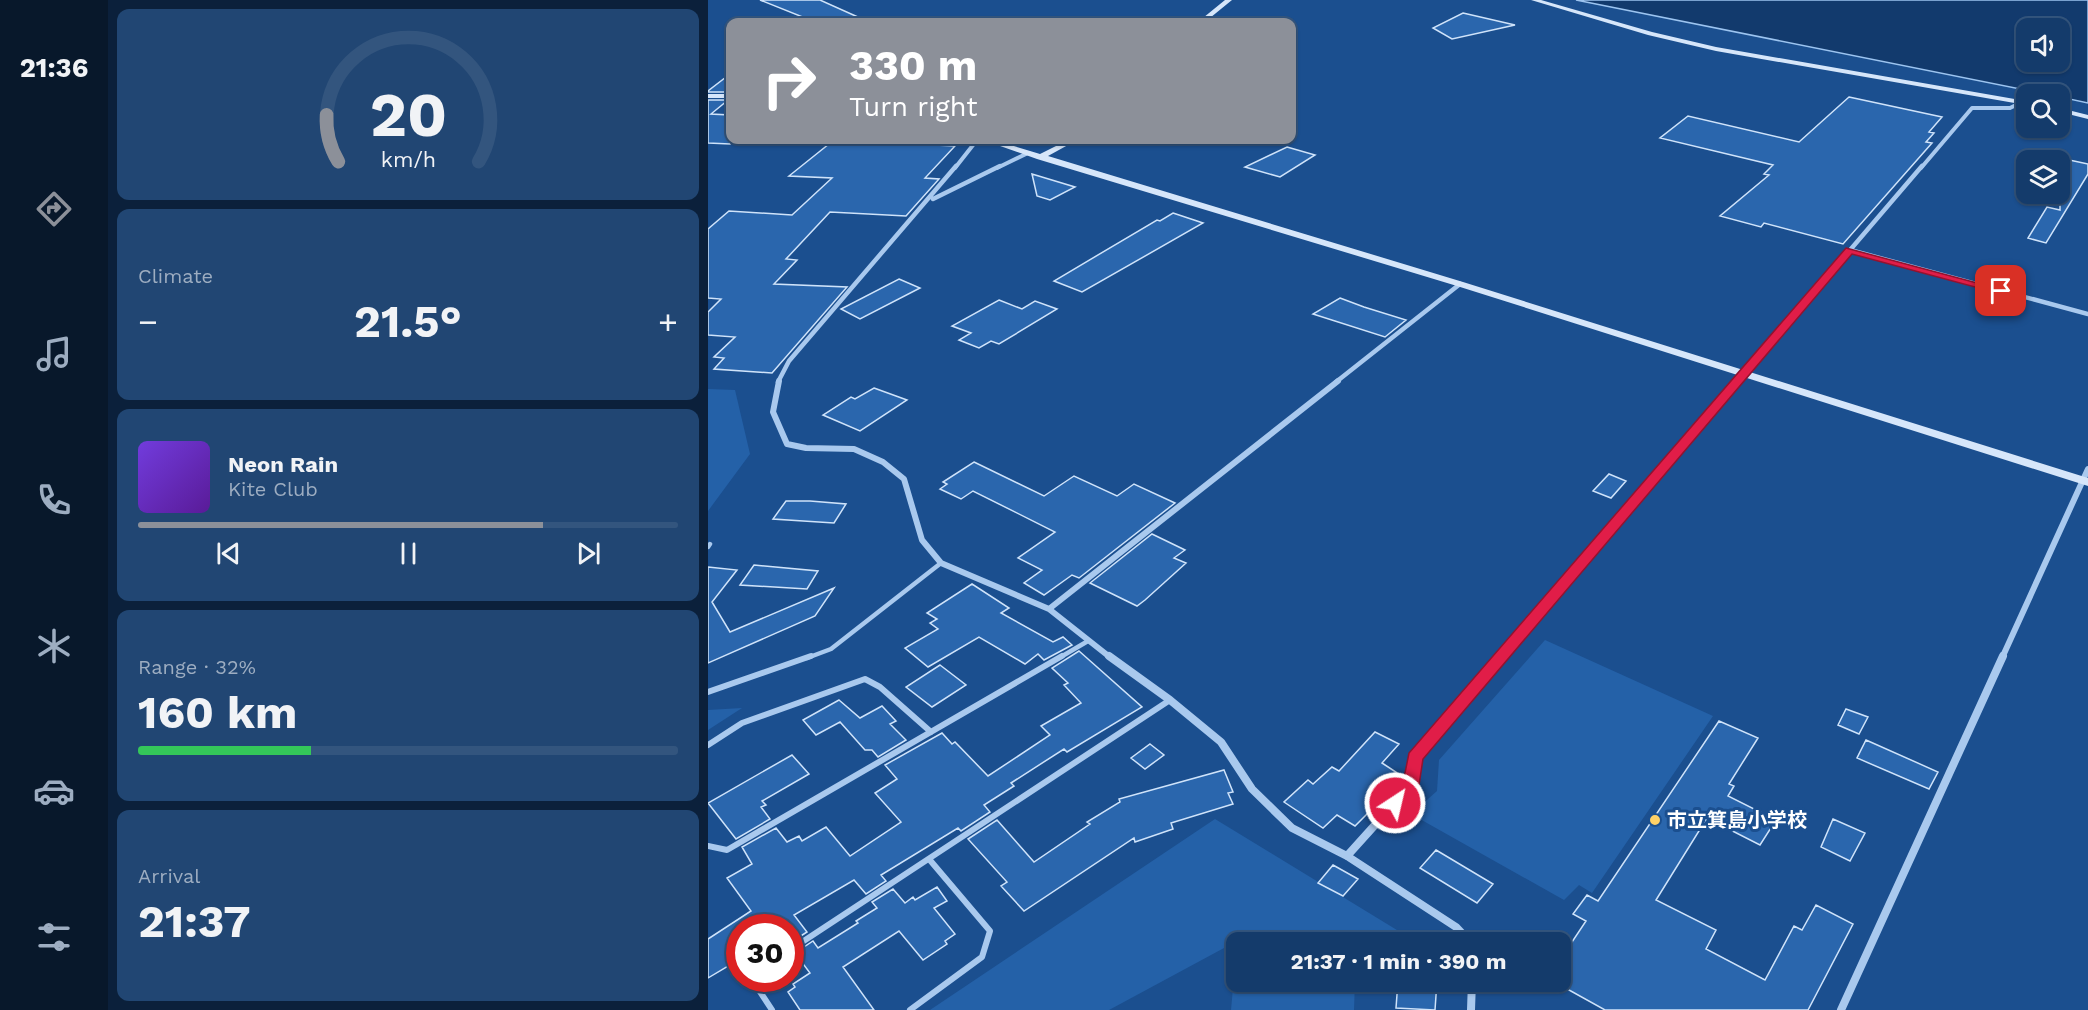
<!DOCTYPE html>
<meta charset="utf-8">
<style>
:root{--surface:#143b6b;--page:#214673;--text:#f1f3f6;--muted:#9dadc1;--line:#33557e;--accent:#8c9099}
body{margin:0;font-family:"Work Sans","Noto Sans JP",sans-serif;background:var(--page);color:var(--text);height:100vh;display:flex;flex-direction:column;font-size:22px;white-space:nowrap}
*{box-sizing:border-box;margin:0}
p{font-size:20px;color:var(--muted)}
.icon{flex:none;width:33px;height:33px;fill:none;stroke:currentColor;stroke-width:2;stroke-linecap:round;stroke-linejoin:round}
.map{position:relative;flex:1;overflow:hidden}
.panel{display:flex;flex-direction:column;gap:9px;padding:9px;background:#0b203b;width:600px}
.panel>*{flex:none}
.hud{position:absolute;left:18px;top:18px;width:570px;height:126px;border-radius:12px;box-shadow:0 2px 4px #0004,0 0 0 2px var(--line);background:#8c9099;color:#fff;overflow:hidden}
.tools{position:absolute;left:1308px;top:18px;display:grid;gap:12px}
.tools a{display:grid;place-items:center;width:54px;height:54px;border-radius:12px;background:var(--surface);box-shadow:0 2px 4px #0004,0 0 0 2px var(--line);font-size:30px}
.speed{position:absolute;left:18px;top:914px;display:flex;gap:12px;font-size:30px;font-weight:700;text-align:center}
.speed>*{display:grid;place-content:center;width:78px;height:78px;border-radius:50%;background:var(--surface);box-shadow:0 2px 4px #0004,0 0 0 2px var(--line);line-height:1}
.speed .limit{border:9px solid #d22;background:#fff;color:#111}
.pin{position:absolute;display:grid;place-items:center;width:51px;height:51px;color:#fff;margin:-26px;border-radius:12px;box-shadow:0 3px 9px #0006}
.me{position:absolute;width:66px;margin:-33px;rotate:35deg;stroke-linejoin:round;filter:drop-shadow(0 0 4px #0008)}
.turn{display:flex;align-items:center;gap:21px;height:126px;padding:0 24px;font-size:27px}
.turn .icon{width:78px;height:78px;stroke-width:2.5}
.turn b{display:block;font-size:42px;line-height:51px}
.big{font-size:45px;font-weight:700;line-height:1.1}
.panel .widget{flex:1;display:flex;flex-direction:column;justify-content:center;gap:9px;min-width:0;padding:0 21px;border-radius:12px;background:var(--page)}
.panel .dial{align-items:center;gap:0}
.dial svg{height:156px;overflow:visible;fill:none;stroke:var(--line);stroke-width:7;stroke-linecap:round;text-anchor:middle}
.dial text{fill:var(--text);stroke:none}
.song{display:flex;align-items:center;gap:18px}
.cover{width:72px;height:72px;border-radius:9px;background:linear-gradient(135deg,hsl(260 70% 55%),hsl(270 70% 35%))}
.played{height:6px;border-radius:3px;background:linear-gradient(90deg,var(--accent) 75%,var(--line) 75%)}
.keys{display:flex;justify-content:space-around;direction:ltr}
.heat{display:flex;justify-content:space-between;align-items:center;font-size:33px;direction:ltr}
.charge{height:9px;border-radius:4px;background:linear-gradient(90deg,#34c759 32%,var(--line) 0)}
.trip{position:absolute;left:518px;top:932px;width:345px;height:60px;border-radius:12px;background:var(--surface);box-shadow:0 2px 4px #0004,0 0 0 2px var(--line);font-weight:700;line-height:60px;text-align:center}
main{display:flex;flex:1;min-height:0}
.tab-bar{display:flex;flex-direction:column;width:108px;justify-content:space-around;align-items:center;background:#08182b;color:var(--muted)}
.tab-bar .icon{width:42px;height:42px}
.tab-bar .current{color:var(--accent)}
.tab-bar b{font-size:27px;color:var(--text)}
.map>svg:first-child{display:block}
</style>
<main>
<nav class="tab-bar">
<b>21:36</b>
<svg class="icon current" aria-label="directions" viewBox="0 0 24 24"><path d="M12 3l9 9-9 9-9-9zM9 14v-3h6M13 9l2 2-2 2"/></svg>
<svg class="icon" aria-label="music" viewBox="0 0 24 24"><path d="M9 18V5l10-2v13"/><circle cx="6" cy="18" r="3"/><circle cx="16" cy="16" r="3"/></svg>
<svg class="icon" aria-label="phone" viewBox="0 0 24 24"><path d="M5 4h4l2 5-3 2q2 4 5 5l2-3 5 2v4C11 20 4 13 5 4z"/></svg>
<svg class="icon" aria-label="climate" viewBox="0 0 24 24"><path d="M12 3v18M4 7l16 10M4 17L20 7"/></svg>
<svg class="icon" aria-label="car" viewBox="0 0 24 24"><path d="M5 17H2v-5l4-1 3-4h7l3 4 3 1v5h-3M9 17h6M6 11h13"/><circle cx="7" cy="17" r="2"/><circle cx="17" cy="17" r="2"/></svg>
<svg class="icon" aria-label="filters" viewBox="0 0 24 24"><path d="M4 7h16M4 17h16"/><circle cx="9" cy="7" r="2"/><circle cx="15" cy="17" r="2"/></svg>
</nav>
<section class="panel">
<div class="widget dial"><svg viewBox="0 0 100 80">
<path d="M14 69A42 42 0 1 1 86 69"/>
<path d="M14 69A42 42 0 0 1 8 45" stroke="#8c9099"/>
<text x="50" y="56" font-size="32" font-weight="700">20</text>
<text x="50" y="72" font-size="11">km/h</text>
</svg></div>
<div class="widget"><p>Climate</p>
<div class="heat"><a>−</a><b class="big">21.5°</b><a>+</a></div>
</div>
<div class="widget">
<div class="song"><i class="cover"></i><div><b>Neon Rain</b><p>Kite Club</p></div></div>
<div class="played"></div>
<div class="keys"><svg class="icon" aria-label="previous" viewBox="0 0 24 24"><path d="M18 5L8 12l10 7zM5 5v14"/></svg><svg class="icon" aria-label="pause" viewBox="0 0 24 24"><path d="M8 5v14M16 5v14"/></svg><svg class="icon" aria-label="next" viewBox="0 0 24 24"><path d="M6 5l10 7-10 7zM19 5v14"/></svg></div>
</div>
<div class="widget"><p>Range · 32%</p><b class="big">160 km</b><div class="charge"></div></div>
<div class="widget"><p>Arrival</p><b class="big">21:37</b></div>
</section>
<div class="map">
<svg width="1380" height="1010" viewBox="0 0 1380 1010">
<rect width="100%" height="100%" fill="#1b4f8f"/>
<path fill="#2461a8" d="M0 389 27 390 42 454 0 511Z
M837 640 1005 716 884 893 871 885 856 900 703 814 729 791 731 760Z
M34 708 0 730V710Z
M507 819 702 938 650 939 649 942 529 941 401 1010H222Z
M528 955V981H647L646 1010H523Z"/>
<path fill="#123a6d" stroke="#9cc4f0" stroke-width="1.5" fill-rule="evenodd" d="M868 0H1380V103L1352 97V94H1337ZM1318 28H1352V62H1318Z"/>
<path fill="#2a66ad" stroke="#cfe3fa" stroke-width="1.5" d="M52 0H112L161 22H107Z
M755 13 807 25 744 39 725 28Z
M22 74V92H0V91Z
M1141 97 1234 117 1221 132 1226 133 1218 142 1224 143 1135 244 1056 223 1053 227 1012 216 1061 175 1056 174 1065 165 952 138 980 116 1091 142Z
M0 100H20L3 114 22 115V144L0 143Z
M126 140 247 146 217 178 231 179 198 216 122 212 78 259 89 260 66 284 139 287 64 373 6 369 16 358 6 357 27 337 0 335V312L13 299 0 298V229L21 211 84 215 124 178 81 176Z
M579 147 607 155 572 177 537 167Z
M1352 158 1380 164V174L1338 243 1320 238 1339 207 1352 210Z
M324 174 367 187 342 200 329 196Z
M465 213 495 223 374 292 346 281 449 220 452 221Z
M191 279 212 288 152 319 133 309Z
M632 298 656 307 698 320 677 337 605 314Z
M291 300 314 309 327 301 349 309 291 344 283 341 271 348 251 340 263 333 244 326Z
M166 388 199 400 152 431 115 415 143 397 147 399Z
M266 462 336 496 366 476 409 496 426 484 467 503 371 578 364 575 336 595 316 583 334 570 310 558 347 532 265 491 253 499 232 489 239 484 235 482Z
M901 474 918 481 903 498 885 491Z
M78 501H102L138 504 126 523 65 519Z
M444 534 477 550 466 558 478 563 437 600 429 606 382 583Z
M46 565 110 571 99 589 32 585Z
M0 567 29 570 4 602 22 632 126 588 107 616 0 663Z
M264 584 301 608 293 613 345 642 355 637 364 645 336 660 330 654 317 664 271 637 220 667 197 648 230 629 222 623 229 619 219 613Z
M371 651 434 707 359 752 356 749 303 783 306 786 276 805 282 812 253 831 250 828 173 875 178 881 158 894 146 880 86 915 99 932 82 943V927H32V959L0 978V939L43 911 19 878 44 864 34 847 68 828 79 842 91 836 94 841 118 827 142 856 193 822 167 793 189 779 177 765 234 733 244 744 247 742 280 776 342 735 333 726 373 703 356 685 360 683 344 668Z
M232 665 258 685 224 707 198 687Z
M131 700 152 718 174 706 188 721 182 724 198 740 170 757 164 750H157L132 722 108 735 95 720Z
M1138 709 1160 717 1151 734 1130 725Z
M1011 721 1050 738 1021 784 1026 786 1020 796 1068 820 1052 845 999 818 948 900 1008 930 998 949 1057 980 1086 926 1094 930 1108 905 1145 924 1100 1010H897L852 985V960L878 921 865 914 879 895 890 901Z
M667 732 691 744 674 763 694 776 670 797 673 800 647 826 629 815 615 828 576 802 600 780 605 784 624 767 631 771Z
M1158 740 1230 772 1221 789 1149 758Z
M442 744 456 755 437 769 423 758Z
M84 755 101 774 54 801 58 805 53 807 62 819 28 839 0 803Z
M516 770 525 792 520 793 525 804 463 823 465 829 427 842 426 838 316 911 293 886 299 882 260 839 289 820 326 862 382 824 379 822 412 802 411 799Z
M1125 819 1157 833 1142 861 1113 847Z
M728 850 785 884 769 903 712 868Z
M625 865 650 879 635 896 610 883Z
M229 887 239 901 226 908 247 934 237 941 239 944 215 960 191 931 135 967 166 1010H92L80 992 87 987 85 984 102 973 87 953 105 941 110 948 150 923 148 921 169 908 164 902 185 889 197 903 205 897 207 900Z
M690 981H729L727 1010 688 1008Z"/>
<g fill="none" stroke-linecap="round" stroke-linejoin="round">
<path stroke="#a9c9ee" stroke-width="4.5" d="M0 547 2 544
M99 658 123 649 233 563
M351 658 380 641"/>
<path stroke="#a9c9ee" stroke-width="6" d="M0 692 103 656
M0 745 34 723 157 679 172 687 223 732
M0 846 19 850 354 656
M82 950 462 700
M43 978 64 1010
M202 1010 274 957 282 931 221 859"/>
<path stroke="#a9c9ee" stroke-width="4" d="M247 168 269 140
M289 168 320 153
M1213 168 1264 108H1302L1314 102"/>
<path stroke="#a9c9ee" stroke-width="4.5" d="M225 199 292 166
M1142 250 1380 314
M70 382 81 361 248 166
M628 382 752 284
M1029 382 1214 166"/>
<path stroke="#a9c9ee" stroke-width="6" d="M71 381 65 412 79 444 98 448 146 449 175 462 196 479 214 540 233 563 341 609 403 658
M341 609 630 381
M792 658 1030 381
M1294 658 1380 469"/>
<path stroke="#a9c9ee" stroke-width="8" d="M401 656 462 700 513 742 544 789 584 828 639 856 748 927 762 942
M639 856 703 785 707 757 794 656
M763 1010 764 981
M1133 1010 1295 656"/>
<path fill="#d6e6fa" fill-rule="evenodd" d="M517 0H524L497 22H490Z
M823 0H833L944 32 1008 47 1318 101V105L1008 51 940 35Z
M0 94H22V98H0Z
M1352 108 1380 115V119L1352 112Z
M275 140H286L332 154 360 140H369L340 156 755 282 1380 478V486L749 286 329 159Z"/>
</g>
<path fill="#e11d48" stroke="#92132f" stroke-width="1.5" d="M1138 248 1299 291 1293 294 1144 254 715 759 711 785 693 807H681L678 803 695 783 701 753Z"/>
<circle fill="#ffd166" stroke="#1b4f8f" stroke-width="2" cx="947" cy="820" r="6"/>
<g text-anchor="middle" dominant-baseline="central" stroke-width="6" stroke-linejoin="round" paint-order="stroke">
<g font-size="20" font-weight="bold" fill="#fff" stroke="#1b4f8f" text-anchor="start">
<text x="959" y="820">市立箕島小学校</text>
</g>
</g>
</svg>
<div class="tools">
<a><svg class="icon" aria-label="sound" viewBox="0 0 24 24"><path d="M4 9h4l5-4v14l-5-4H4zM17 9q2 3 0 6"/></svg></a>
<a><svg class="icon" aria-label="search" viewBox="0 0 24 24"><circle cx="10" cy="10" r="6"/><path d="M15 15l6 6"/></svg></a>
<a><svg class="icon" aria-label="layers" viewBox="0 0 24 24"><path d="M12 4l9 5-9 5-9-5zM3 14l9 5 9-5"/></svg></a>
</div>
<div class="speed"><div class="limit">30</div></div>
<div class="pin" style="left:1293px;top:291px;background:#d93025"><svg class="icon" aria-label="arrive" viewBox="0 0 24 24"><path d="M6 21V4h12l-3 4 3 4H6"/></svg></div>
<svg class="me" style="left:687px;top:803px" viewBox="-20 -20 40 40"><circle r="17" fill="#e11d48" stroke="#fff" stroke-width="3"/><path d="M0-11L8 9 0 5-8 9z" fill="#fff"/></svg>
<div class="trip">21:37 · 1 min · 390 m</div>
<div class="hud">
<div class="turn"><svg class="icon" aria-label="right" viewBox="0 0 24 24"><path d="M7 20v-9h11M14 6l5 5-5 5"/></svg><div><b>330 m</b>Turn right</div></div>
</div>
</div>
</main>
